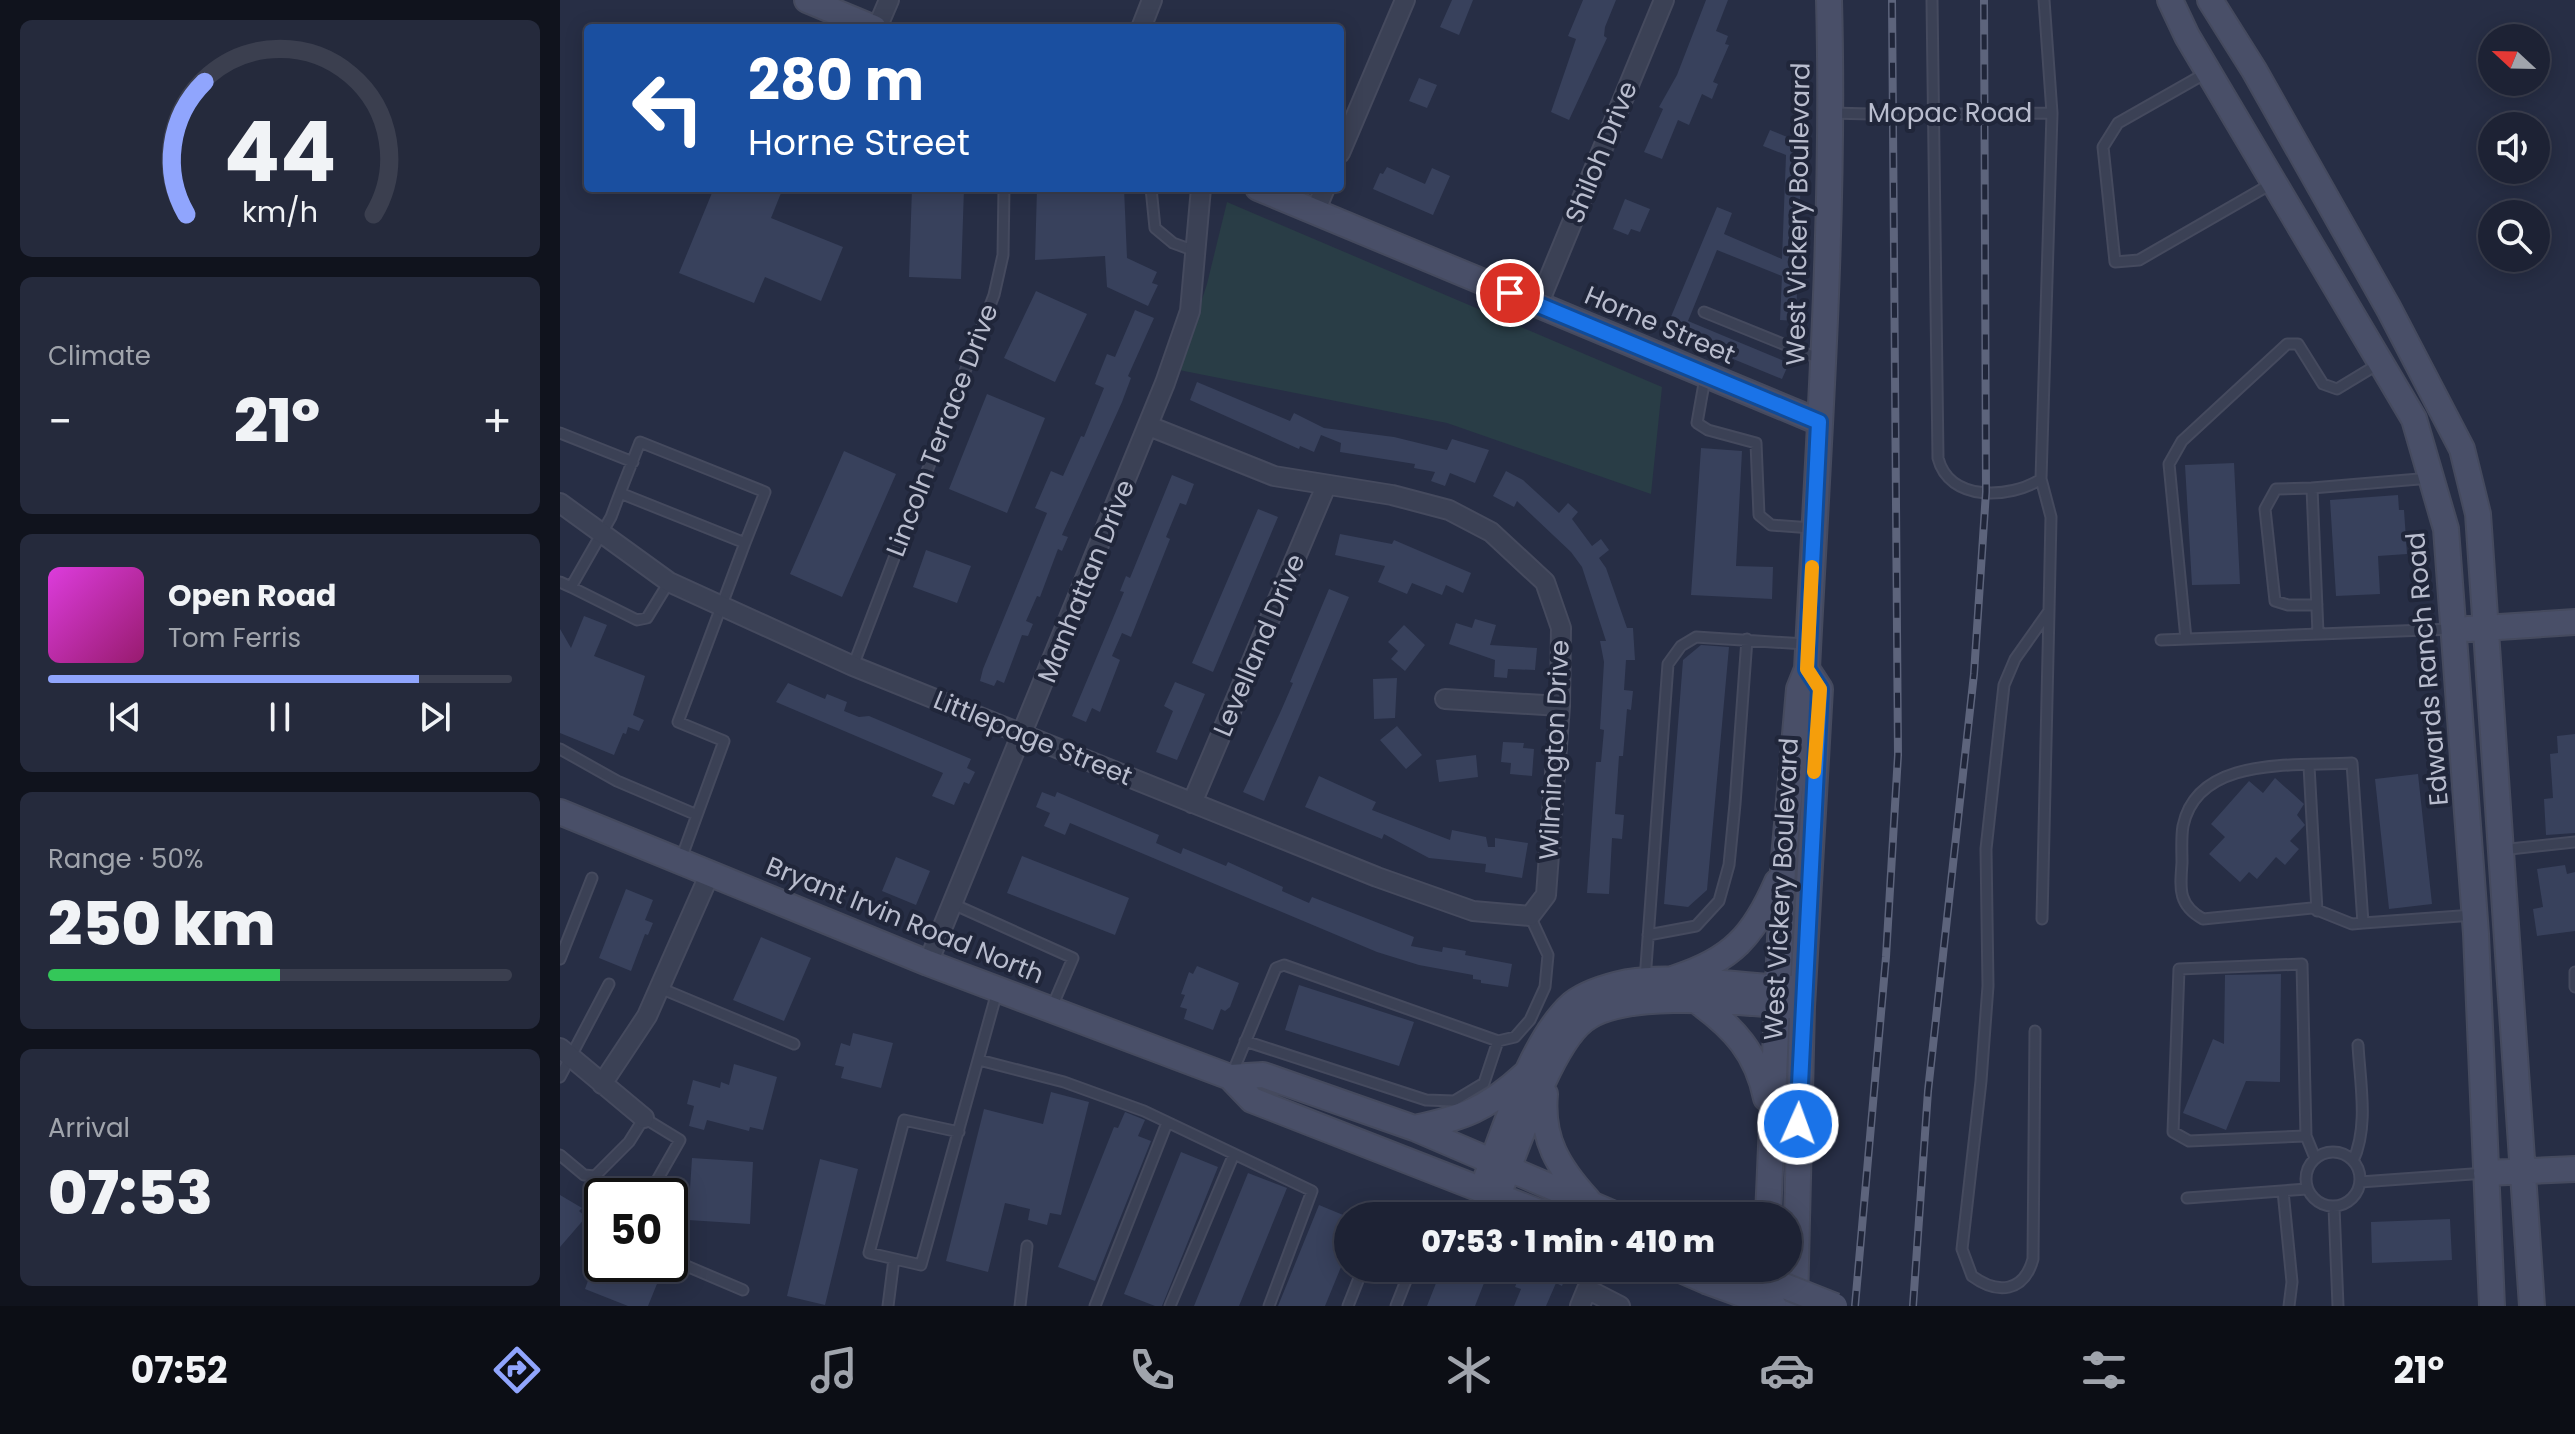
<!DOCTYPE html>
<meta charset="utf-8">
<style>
:root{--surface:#1d2234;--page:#252a3c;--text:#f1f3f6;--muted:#a0a4ac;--line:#3b3f4f;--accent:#90a5fd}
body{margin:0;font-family:Poppins,sans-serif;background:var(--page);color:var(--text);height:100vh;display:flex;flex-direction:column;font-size:30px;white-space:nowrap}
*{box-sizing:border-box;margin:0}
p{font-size:26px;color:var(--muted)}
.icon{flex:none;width:44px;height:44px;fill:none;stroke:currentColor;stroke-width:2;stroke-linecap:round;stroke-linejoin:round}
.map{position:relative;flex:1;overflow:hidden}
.panel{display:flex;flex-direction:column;gap:20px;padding:20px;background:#10131d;width:560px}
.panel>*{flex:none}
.banner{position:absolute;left:24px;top:24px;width:760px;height:168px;border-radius:8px;box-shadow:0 4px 20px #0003,0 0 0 2px var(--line);background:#1a4fa0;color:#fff;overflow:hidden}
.needle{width:52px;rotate:292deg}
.tools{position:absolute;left:1918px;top:24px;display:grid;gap:16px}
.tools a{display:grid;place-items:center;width:72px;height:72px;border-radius:50%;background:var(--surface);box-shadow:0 4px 20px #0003,0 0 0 2px var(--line);font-size:40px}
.speed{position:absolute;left:24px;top:1178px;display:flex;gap:16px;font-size:40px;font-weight:700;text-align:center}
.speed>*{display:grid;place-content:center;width:104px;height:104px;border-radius:50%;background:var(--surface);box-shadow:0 4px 20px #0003,0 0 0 2px var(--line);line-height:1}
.speed .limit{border:4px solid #111;border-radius:12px;background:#fff;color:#111}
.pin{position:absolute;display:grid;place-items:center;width:68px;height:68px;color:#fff;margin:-34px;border:4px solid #fff;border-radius:50%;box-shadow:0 2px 8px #0007}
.me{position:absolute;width:88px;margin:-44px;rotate:2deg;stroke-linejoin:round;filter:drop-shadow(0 0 6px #0008)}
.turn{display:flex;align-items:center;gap:28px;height:168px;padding:0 32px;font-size:36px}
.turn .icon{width:104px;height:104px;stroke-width:2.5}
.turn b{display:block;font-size:56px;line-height:68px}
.big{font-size:60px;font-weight:800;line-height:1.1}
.panel .card{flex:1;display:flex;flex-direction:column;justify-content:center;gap:12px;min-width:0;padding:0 28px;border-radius:12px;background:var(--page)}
.panel .dial{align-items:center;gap:0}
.dial svg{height:208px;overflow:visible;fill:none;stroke:var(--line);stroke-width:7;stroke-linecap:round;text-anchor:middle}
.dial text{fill:var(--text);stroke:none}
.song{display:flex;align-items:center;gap:24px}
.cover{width:96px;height:96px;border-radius:12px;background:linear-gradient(135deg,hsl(300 70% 55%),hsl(320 70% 35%))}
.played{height:8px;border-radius:4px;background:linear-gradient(90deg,var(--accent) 80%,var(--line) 80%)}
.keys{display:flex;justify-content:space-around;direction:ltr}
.heat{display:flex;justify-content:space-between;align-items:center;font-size:44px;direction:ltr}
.charge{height:12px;border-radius:6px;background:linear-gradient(90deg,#34c759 50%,var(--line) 0)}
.trip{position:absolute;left:774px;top:1202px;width:468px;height:80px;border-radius:40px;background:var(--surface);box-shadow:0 4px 20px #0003,0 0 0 2px var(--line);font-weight:800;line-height:80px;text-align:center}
.dock{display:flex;height:128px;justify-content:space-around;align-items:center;background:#0c0e15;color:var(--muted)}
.dock .icon{width:56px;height:56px}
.dock .on{color:var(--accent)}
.dock b{font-size:36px;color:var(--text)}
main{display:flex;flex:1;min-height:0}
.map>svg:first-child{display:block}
</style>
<main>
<section class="panel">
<div class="card dial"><svg viewBox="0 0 100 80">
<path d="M14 69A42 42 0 1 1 86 69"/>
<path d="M14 69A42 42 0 0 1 21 18" stroke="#90a5fd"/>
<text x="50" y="56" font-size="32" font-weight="700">44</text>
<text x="50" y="72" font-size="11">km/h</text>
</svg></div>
<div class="card"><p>Climate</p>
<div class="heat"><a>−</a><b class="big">21°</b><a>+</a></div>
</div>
<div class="card">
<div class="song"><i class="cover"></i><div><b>Open Road</b><p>Tom Ferris</p></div></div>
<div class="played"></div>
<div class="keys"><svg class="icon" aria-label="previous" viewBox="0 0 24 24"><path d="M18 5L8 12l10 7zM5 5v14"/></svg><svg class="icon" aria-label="pause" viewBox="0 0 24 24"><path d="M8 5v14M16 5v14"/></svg><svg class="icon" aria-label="next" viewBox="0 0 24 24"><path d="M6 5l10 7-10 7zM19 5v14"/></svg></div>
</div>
<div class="card"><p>Range · 50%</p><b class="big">250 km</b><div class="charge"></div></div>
<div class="card"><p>Arrival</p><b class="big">07:53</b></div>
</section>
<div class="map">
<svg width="2015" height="1306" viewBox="0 0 2015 1306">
<rect width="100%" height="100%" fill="#272e45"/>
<path fill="#293d46" d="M667 202 1102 387 1091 494 887 423 619 370 647 284Z"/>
<path fill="#38415c" d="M892 0H913L899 35 880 27Z
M1023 0H1056L1045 27 1044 36 1047 38 1009 120 991 112 1016 39 1008 36Z
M1146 0H1168L1156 31 1168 36 1165 44 1169 45 1153 82 1158 84 1152 99 1142 94 1129 125 1118 120 1102 159 1084 152 1103 109 1099 107 1117 75Z
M859 78 877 85 867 108 849 101Z
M1210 130 1242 143 1236 321 1220 320 1222 276 1157 250 1128 321 1229 363 1222 379 1105 331 1157 207 1172 213 1164 234 1222 259 1226 155 1203 146Z
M827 167 865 184 872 168 890 176 873 215 813 189 820 173 823 174Z
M154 188H223L211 218 283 247 261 301 205 277 194 303 119 273Z
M352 188H404L401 279 349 277Z
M477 188H564L567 258 597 272 592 283 598 285 588 306 547 287 545 256 475 260Z
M1065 199 1090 209 1080 232 1071 229 1068 235 1053 229Z
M476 291 527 314 495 382 444 358Z
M575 310 594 318 568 376 571 378 562 402 502 535 508 537 502 551 498 549 480 597 477 596 466 621 473 624 468 636 462 635 444 683 437 680 434 686 420 681 423 669 487 513 475 508 491 471 503 476 521 436 524 437 544 388 535 384 547 354 555 357Z
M637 382 730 421 734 413 764 428 834 437 887 450 892 439 929 450 915 483 890 473 885 486 871 481 875 472 854 468 855 464 780 452 781 443 761 435 754 452 740 446 739 449 630 400Z
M427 394 485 418 447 513 389 489Z
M1141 448 1182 451 1176 566 1213 567 1212 599 1131 595Z
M284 451 336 474 282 597 230 574Z
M1674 463 1680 584 1632 585 1625 465Z
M946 471 963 480 999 513 1008 503 1018 512 1012 519 1032 546 1041 539 1049 550 1039 558 1046 568 1067 628H1073L1075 660H1066L1064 690 1073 691 1071 710 1067 709 1063 756H1059L1055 814 1064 815 1062 839 1052 838 1049 894 1027 893 1036 762H1041L1044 730 1040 729 1044 662 1040 641H1046L1022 567 1011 552 957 501 954 507 933 496Z
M612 475 634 484 626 505 620 503 606 537 610 539 571 637 562 633 552 656 560 660 540 712 532 708 526 722 512 716 564 592 560 591 566 576 570 578Z
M1838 495 1839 510H1844L1847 554 1818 556 1820 594 1776 596 1770 500Z
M698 509 718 517 653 672 632 663Z
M780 534 832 544 834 540 911 573 903 593 886 585 882 595 852 583 847 594 818 582 825 566 775 555Z
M366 550 411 566 397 603 353 587Z
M769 589 789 597 704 801 683 792 720 713 733 683 730 682Z
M24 616 47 625 34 656 85 676 73 715 84 720 79 731 68 727 66 734 63 733 54 755 0 733V629L11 648Z
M915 619 936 625 930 645 977 648 975 670 948 669 947 678 934 677 935 660 889 644 896 623 912 628Z
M844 625 865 645 845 671 831 659 838 651 828 642Z
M1141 645 1169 647 1147 890 1128 907 1104 904 1123 660Z
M837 678 835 718 814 719 813 679Z
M615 682 645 694 617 760 596 752 613 711 604 706Z
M228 683 265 699 267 694 287 702 284 711 299 717 309 716 411 759 407 768 415 772 409 784 404 782 394 805 372 796 383 773 216 702Z
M837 726 862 755 846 769 820 740Z
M2015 734V833L1986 835 1984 799 1993 798 1990 754 1998 753 1997 736Z
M943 742 964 743 963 748 974 749 972 776 950 774 951 763 941 762Z
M916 755 918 777 879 782 876 760Z
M1858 774 1872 904 1829 909 1815 779Z
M759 776 816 802 812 810 890 840 892 830 926 837 928 847H935V838L968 843 962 878 925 872 926 864 869 858 824 834 822 839 745 807Z
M1715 778 1744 804 1737 815 1745 825 1730 841 1739 849 1725 865 1716 857 1697 879 1689 872 1680 882 1649 854 1665 837 1651 824 1689 781 1703 793Z
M482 792 495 797 497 792 599 835 596 843 621 854 623 848 666 866 668 862 723 887 722 891 749 903 752 897 854 937 851 946 882 952 883 947 906 951 905 955 952 964 948 987 921 983V980L913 979V975L859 965 817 952 510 823 505 835 484 826 490 813 476 807Z
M462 856 569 898 555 935 447 893Z
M336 857 370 871 356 905 322 891Z
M2005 865 2007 874 2015 872V931L1977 936 1973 909 1983 907 1977 869Z
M66 889 93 900 85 920 93 923 88 935 85 934 71 971 39 958Z
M201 937 251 958 224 1021 173 1000Z
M637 966 679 983 670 1007 665 1011 661 1009 653 1030 624 1019 627 1009 620 1007 625 995 621 994 629 972 633 974Z
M1721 974 1720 1082 1686 1081 1666 1130 1623 1113 1653 1039 1664 1044 1665 975Z
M739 985 854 1022 839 1066 725 1030Z
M293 1033 333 1043 321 1088 281 1078 284 1067 275 1065 281 1043 290 1046Z
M174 1064 217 1077 203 1130 190 1127 189 1131 147 1120 144 1130 129 1126 134 1106 127 1104 133 1080 160 1088 161 1082 169 1085Z
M491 1092 529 1102 501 1215 490 1213 487 1225 468 1220 470 1209 445 1203 428 1272 386 1261 424 1109 483 1124Z
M565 1112 585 1120 578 1136 591 1141 535 1281 498 1267 554 1127 558 1128Z
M621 1152 658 1167 602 1306H595L564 1294Z
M132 1158 193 1162 190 1224 128 1220Z
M260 1159 298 1169 265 1305 227 1296Z
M688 1173 727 1188 679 1306H634Z
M0 1195 22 1208 19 1211 26 1217 0 1247Z
M759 1205 788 1217V1250L765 1306H718Z
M1890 1219 1892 1260 1812 1263 1811 1222Z
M34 1264H90L103 1269 88 1306H68L25 1289Z
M882 1268H914L928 1273 915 1306H867Z
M963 1268H1009L1002 1286 996 1283 986 1306H954L961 1289 955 1287Z"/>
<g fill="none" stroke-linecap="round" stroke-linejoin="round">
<defs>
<path id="lane" d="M1372 0 1378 458C1389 502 1450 499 1481 479L1492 113 1484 0
M1646 73 1558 123 1543 147 1555 262 1579 260 1711 184
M1271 113 1311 114
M1437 114 1492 113
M591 188 595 228 613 243 635 251
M1144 312 1260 359
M1145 378 1137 423 1148 430 1196 443 1199 515 1211 525 1252 528
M0 433 73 462
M1752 488 1716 489 1705 509 1715 601 1728 605H1757
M60 493 80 442 205 492 185 543
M0 582 11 587 51 517 60 493 185 543 118 722 164 741 121 859
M11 587 77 620 87 618 109 582
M1758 633 1752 488 1871 478
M1626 639 1609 464 1622 441 1727 344H1738L1763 384 1777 389 1820 363
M1601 640 1893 629
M293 666 434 295 443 255 444 188
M0 749 57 781 137 815
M1749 766 1757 911
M1941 850 2015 842
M393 904 513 958 492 1007
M1482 919 1489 611
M1803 923 1792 763C1738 767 1638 754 1623 826 1621 837 1622 851 1622 863 1620 889 1618 905 1643 919L1752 908 1792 924 1803 923 1914 915
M1088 935 1136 926 1159 901 1169 865 1175 804 1187 639
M0 959 32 878
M2015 972V987
M1085 980 1108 664 1121 646 1136 637 1245 644
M100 988 234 1044
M1475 1031 1473 1259C1464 1292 1438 1295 1412 1276L1402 1249 1421 1081 1428 986 1426 849 1444 685 1455 659 1489 611 1491 517 1481 479
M685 1041 866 1100 894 1101 924 1083 938 1041
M419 1060 504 1082 584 1111 752 1191 709 1306
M672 1074 716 968 724 965 938 1041 955 1037 970 1020 985 987 988 955 970 916
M0 1077 49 984
M399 1132 344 1120 309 1253 361 1265 437 992
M1746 1136 1629 1141 1613 1132 1619 969 1742 964 1746 1136 1755 1158
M1746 1179a27 27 0 1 1 54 0a27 27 0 1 1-54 0Z
M0 1155 24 1175 35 1176 69 1142 84 1118 120 1140 88 1196
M1793 1161C1809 1126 1800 1083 1798 1045
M1800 1182 1926 1173
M1723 1191 1732 1282 1729 1306
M1627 1198 1747 1189
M1774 1207 1778 1306
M110 1259 183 1290
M328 1306 334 1259
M460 1306 467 1246
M535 1306 607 1123
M610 1306 674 1154
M788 1306 803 1268
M836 1306 851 1268"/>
<path id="street" d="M317 28 329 0
M581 28 592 0
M780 153 845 0
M755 212 765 188
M978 305 1104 0
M0 503 109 582 293 666 817 877 913 911 970 916 986 895 1000 706 1001 628 985 582 931 532 889 510 832 495 714 476 589 426
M885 699 1000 706
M632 803 766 486
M368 963 605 383 630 311 641 188
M0 1048 84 1118
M42 1084 87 1016 151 871
M1020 1306 1027 1289 1060 1306"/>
<path id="secondary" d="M247 0 314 28
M1610 0 1627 36 1854 419 1886 529 1916 934 1932 1306
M1650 0 1694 70 1829 309 1902 449 1918 514 1972 1306
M698 188 1259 422
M1908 629 2015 622
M0 812 368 963 670 1077 703 1075 854 1128 1059 1216
M1115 978C1172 960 1194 935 1217 882
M1138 1002C1174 1028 1197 1053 1206 1098
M670 1077 692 1100 989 1216
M985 1094C981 1139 998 1167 1028 1200
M854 1128C903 1118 927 1109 965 1074
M1926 1173 2015 1169
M922 1189C943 1136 970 1041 1012 1004 1027 992 1049 986 1068 982 1118 974 1181 987 1232 988
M938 1195C956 1151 989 1047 1024 1020 1063 989 1180 1002 1229 1006
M1208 1216 1223 869 1239 689 1247 669C1258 447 1275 223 1269 0
M1116 1268 1146 1281
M1235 1306 1242 1007 1260 689 1247 669"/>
</defs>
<use href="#lane" stroke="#454a5e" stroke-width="13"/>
<use href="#street" stroke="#454a5e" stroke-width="22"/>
<use href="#secondary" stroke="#454a5e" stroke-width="28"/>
<use href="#lane" stroke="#3b4155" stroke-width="9"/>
<use href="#street" stroke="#3b4155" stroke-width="18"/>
<use href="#secondary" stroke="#494f68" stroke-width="24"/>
<defs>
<path id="rail" d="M1295 1306 1326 957 1338 755 1332 0
M1353 1306 1368 1091 1414 674 1426 492 1424 0"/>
</defs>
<use href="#rail" stroke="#5d647c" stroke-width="8"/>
<use href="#rail" stroke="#20263a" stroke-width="5" stroke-dasharray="15" stroke-linecap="butt"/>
<defs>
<path id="lane-bridge" d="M1311 114H1437"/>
<path id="secondary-bridge" d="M1179 1268 1275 1306
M1146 1281 1214 1306"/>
</defs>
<use href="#lane-bridge" stroke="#454a5e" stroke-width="13" stroke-linecap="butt"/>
<use href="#secondary-bridge" stroke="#454a5e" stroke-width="28" stroke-linecap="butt"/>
<use href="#lane-bridge" stroke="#3b4155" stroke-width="9"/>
<use href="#secondary-bridge" stroke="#494f68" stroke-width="24"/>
</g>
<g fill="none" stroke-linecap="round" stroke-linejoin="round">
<defs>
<path id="route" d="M950 293 1259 422 1247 669 1260 689 1238 1124"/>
</defs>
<use href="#route" stroke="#114b97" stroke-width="20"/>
<use href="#route" stroke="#1a73e8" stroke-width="14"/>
<path stroke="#f59e0b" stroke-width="14" d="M1252 567 1247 669 1260 689 1254 772"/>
</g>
<g text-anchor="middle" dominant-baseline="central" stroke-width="8" stroke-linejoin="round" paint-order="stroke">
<g font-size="26" fill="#b9bdce" stroke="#20263a">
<text x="1390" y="113">Mopac Road</text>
<text transform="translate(1041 152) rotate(-68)">Shiloh Drive</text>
<text transform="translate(1238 214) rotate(-89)">West Vickery Boulevard</text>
<text transform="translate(1100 325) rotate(23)">Horne Street</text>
<text transform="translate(382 430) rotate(-69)">Lincoln Terrace Drive</text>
<text transform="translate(526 581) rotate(-68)">Manhattan Drive</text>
<text transform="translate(699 645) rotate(-67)">Levelland Drive</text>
<text transform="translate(1867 669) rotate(-95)">Edwards Ranch Road</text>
<text transform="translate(473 738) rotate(22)">Littlepage Street</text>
<text transform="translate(994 750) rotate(-87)">Wilmington Drive</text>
<text transform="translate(1221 889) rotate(-87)">West Vickery Boulevard</text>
<text transform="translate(345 920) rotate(22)">Bryant Irvin Road North</text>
</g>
</g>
</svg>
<div class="tools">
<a><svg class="needle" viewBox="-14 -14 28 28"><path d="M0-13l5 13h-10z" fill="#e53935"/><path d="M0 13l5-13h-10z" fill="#a0a4ac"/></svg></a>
<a><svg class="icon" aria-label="sound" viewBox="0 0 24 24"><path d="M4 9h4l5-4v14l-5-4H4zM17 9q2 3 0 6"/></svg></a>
<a><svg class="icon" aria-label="search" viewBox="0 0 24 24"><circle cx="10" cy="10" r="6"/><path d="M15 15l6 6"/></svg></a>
</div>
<div class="speed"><div class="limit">50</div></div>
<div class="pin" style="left:950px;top:293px;background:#d93025"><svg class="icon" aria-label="arrive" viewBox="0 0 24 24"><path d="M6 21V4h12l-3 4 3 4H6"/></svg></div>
<svg class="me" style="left:1238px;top:1124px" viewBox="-20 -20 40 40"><circle r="17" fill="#1a73e8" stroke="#fff" stroke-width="3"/><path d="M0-11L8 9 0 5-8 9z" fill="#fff"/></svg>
<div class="trip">07:53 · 1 min · 410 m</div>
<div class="banner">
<div class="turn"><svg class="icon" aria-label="left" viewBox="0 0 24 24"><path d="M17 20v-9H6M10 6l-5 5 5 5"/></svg><div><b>280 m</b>Horne Street</div></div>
</div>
</div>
</main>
<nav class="dock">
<b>07:52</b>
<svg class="icon on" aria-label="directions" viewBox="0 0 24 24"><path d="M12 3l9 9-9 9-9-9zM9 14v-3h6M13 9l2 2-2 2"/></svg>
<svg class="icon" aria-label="music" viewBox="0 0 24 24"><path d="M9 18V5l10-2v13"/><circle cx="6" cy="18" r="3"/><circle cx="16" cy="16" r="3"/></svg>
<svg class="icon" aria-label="phone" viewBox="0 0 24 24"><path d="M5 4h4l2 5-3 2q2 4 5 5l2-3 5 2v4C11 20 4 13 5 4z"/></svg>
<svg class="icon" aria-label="climate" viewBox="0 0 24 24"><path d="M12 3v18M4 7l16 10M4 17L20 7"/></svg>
<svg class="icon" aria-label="car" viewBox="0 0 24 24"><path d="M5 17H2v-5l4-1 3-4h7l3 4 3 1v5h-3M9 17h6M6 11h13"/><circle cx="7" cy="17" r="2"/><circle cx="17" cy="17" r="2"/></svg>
<svg class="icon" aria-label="filters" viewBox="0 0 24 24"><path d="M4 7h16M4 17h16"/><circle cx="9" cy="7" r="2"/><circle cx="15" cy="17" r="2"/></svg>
<b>21°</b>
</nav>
